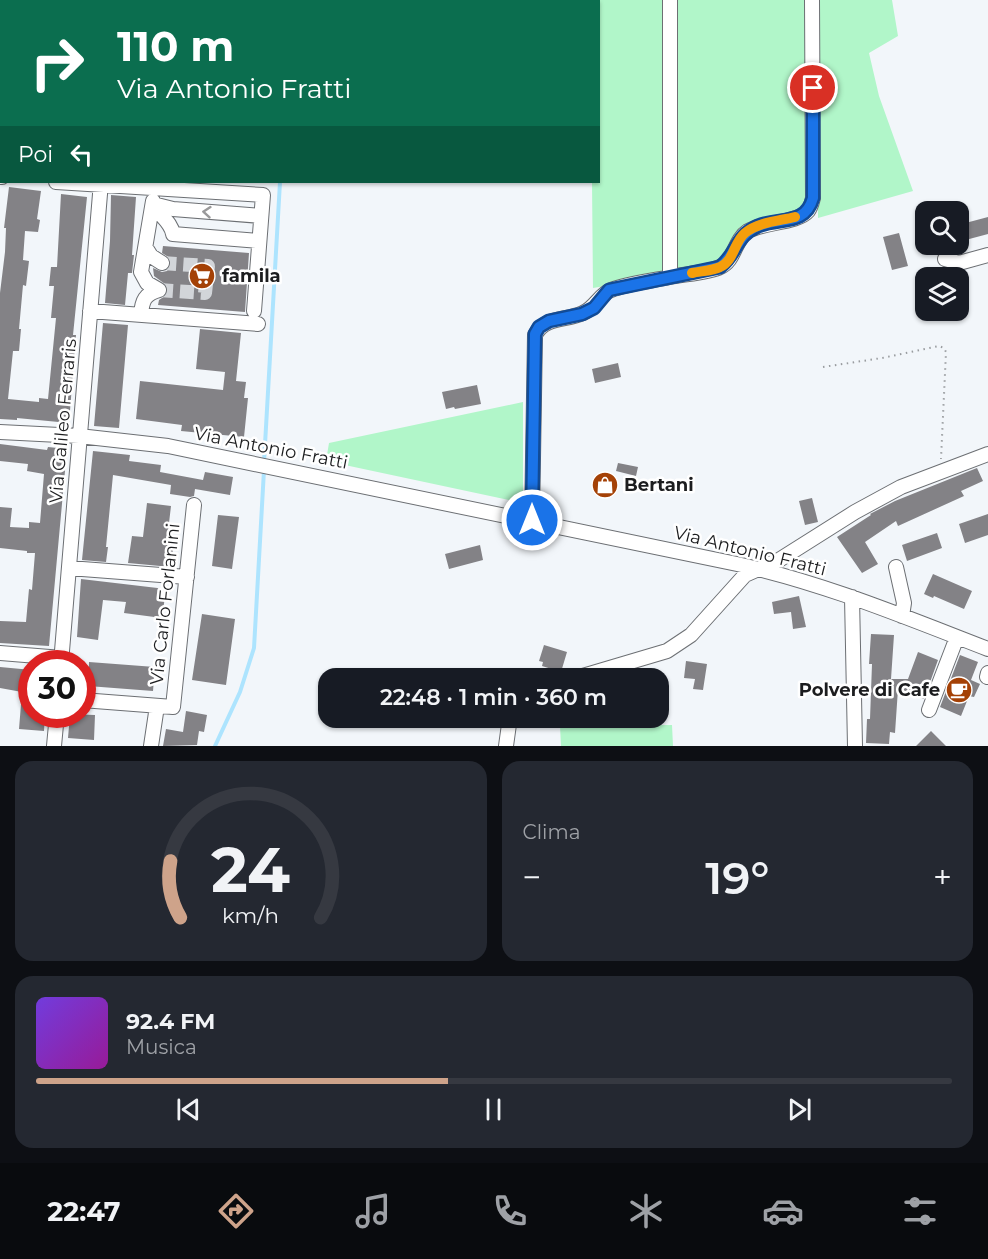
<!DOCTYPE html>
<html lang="it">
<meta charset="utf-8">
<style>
:root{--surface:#171b24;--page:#242831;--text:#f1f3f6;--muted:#9ea1a6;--line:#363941;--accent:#cea38a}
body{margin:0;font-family:Montserrat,sans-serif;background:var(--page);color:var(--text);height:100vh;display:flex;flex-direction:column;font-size:22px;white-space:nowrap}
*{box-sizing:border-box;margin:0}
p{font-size:20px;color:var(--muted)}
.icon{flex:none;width:33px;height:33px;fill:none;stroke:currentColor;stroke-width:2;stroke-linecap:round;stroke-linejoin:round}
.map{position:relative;height:746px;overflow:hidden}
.side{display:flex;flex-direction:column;gap:15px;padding:15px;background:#0d0f14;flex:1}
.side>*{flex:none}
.banner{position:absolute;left:0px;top:0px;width:600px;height:183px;box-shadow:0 2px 4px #0004;background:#0b6e4f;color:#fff;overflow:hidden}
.controls{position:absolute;left:915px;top:201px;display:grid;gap:12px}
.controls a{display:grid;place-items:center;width:54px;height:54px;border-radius:12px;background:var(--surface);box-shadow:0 2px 4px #0004;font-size:30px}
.speed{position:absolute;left:18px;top:650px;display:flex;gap:12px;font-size:30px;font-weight:700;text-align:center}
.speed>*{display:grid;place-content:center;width:78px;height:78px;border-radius:50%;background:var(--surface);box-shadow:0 2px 4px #0004;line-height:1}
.speed .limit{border:9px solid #d22;background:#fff;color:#111}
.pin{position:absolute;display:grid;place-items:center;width:51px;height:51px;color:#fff;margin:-26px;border:3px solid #fff;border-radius:50%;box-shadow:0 2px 6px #0007}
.me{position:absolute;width:66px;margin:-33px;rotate:0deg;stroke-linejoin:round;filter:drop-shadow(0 0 4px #0008)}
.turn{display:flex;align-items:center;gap:21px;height:126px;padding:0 18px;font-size:27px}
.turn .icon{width:78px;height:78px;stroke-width:2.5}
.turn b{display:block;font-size:42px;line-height:51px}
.then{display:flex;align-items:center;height:57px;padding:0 18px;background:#0003;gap:12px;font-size:22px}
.big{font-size:45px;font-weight:600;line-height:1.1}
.side .widget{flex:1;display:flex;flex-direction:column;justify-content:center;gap:9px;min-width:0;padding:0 21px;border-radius:18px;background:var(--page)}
.side .dial{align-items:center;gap:0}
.dial svg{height:156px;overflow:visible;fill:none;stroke:var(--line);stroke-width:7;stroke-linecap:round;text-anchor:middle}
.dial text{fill:var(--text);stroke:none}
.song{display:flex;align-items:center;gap:18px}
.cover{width:72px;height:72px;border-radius:9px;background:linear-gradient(135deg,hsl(260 70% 55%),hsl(300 70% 35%))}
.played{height:6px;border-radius:3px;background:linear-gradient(90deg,var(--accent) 45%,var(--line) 45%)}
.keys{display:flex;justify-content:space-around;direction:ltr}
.heat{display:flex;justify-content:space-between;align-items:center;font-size:33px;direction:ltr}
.side .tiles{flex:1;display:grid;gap:15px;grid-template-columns:1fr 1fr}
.widget:last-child{grid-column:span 2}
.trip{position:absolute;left:318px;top:668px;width:351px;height:60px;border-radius:18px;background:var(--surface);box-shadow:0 2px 4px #0004;font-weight:600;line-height:60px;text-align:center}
.tab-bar{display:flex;height:96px;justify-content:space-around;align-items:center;background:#090b0e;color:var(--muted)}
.tab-bar .icon{width:42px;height:42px}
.tab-bar .selected{color:var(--accent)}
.tab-bar b{font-size:27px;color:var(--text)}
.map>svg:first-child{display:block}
</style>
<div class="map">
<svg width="988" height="746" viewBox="0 0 988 746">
<rect width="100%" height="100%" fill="#f2f6fa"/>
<path fill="#b1f6c9" d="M593 0H664L666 266 663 274 655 278 593 288 592 182H598V2Z
M674 0H808L807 207C788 218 748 217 736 233 729 242 725 254 721 263L675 273Z
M816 0H892L898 36 869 53 879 96 913 191 818 218Z
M523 402V503L326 461 329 443Z
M672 725 673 746H561L560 726Z"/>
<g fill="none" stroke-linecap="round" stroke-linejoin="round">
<path stroke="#ade4fe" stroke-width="4" d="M290 2V0
M264 462 280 182
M215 746 240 692 254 648 264 470"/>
</g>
<path fill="#838286" d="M9 187 41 191 37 219 40 220 38 232 25 231 23 260 29 261 26 286 23 285 19 329H21L19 351H13L8 399 39 402V398L48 399 56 318H51L54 286H49L51 267H57L61 194 87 197 73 335H76L69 423 17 418V420L0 419V293L5 252 6 228H4Z
M111 195 136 197 132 255H134L132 273H128L125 305 105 303 110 241Z
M988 217V234L958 242V225Z
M899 233 908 266 892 270 883 237Z
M163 246 249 253 245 312 158 305 159 300 165 296 168 289 165 284 154 276 153 268 162 272 167 271 171 264 170 258 162 253Z
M103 323 128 325 119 428 94 426Z
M200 329 241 333 236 381 246 382 244 398H248L244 437 181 431 182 425 136 419 140 381 223 390 225 372 196 369Z
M618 363 621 377 595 383 592 369Z
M477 385 481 404 455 409 454 407 446 409 442 392Z
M0 444 47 450 48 447 67 449 49 646 0 643V621L26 622 29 589 32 590 35 553H27V551L0 548V507L12 508 10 527 29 528V522L40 523 44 474 27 471 28 464 0 461Z
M93 451 130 455 129 461 161 465 160 472 203 480 205 472 233 477 230 495 195 489 194 496 190 497 170 494 171 485 113 475 106 547H108L106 562 82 560Z
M618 463 638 467 636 476 616 471Z
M977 468 983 481 961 491 964 496 898 526 896 521 865 542 878 564 862 573 837 537 871 515 870 514 895 501Z
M812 498 818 522 805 525 799 501Z
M147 503 171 506 167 540 174 541 171 567 128 563 132 536 143 537Z
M988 514V535L965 543 959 524Z
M218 515 239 517 232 569 212 566Z
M937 533 942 548 907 561 902 545Z
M480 545 483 560 449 569 445 554Z
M933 574 972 591 964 609 934 596 933 598 924 594Z
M81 579 166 589 162 618 124 613 126 602 103 600 98 640 77 637Z
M799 596 806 627 793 629 791 612 774 614 772 602Z
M202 614 235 619 226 685 192 680Z
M871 634 894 635 891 679H908L918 652 938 660 924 699 898 689 895 733 890 732 889 744 866 743 867 719H870L872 664H869Z
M544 645 567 652 561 672 542 666 543 662 539 661Z
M960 655 978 662 971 680 980 684 974 697 969 696 961 716 940 707Z
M686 661 707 664 703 690 693 689 695 679 684 678Z
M89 662 155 667 153 691 88 686Z
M0 667 32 670V714H45L44 731 19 729 22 692 0 688Z
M186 711 207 715 204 732 199 731 197 745 163 746 166 729 183 732Z
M70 714 95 715 94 740 68 738Z
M931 731 946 746H916Z"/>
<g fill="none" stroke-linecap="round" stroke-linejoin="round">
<path stroke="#d2d5d9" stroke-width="14" stroke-dasharray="14 7" stroke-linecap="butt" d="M159 290 205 293 208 266 162 263"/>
<defs>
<path id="minor" d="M10 2V0
M114 2V0
M235 2V0
M0 37 2 36
M0 162 2 142
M0 177H2
M56 182 263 195 254 311
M153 201 141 272 147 283 159 290
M153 204C159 216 171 221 173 234L259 241
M153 204 173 209 261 216
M146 248 151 256 162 263
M945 259 959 263 988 255
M670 277C684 274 708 273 720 267 735 261 734 240 748 231 763 222 798 223 808 211 811 207 812 202 813 198L812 0
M90 311 258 324
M141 315C142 300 145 294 159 290
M0 432 79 436 168 446 737 564C824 583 905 617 988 649
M530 533 532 520 535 335C545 316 566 321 583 313 595 308 600 294 611 290 629 283 651 281 670 277V0
M896 567 904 603 902 616
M69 568 187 577
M852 597 855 746
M0 653 62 658
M61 663 101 182
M987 677 988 673
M576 678 667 651 691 635 745 575 779 560 855 512 901 487 988 454
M82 700 173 707 194 505
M929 710 957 637
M54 746 57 714
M151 746 157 706
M506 746 510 717"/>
</defs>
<use href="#minor" stroke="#6c6f73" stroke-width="16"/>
<path stroke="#999c9f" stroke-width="2" stroke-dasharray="1.5 4.5" stroke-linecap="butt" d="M823 367 882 358 939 346 944 348 946 352 941 459"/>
<use href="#minor" stroke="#fff" stroke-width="14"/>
</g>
<defs><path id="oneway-chevron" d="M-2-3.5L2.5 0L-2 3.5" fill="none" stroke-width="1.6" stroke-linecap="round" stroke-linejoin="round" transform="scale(1.5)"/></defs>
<use stroke="#99999a" href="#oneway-chevron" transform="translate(207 212) rotate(-175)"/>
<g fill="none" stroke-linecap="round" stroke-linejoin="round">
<defs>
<path id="route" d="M532 520 535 334 539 327 549 321 582 314 594 308 609 290 720 267C737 254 735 236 758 226 781 217 805 226 813 198V88"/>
</defs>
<use href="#route" stroke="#114b97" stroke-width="15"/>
<use href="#route" stroke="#1a73e8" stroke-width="10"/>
<path stroke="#f59e0b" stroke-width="10" d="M692 273C701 271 712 271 720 267 734 261 734 242 745 233 758 222 779 221 795 217"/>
</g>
<defs>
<symbol id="supermarket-disc" viewBox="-11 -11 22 22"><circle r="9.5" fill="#a44106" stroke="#fff"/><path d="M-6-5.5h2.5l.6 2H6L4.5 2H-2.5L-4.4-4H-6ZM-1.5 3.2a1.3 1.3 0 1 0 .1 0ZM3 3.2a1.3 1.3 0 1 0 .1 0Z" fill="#fff"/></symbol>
<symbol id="shop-disc" viewBox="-11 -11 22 22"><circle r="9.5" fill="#a44106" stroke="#fff"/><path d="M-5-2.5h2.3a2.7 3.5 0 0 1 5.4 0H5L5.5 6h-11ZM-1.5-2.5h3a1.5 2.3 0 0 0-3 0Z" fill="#fff"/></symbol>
<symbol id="cafe-disc" viewBox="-11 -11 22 22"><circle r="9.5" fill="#a44106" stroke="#fff"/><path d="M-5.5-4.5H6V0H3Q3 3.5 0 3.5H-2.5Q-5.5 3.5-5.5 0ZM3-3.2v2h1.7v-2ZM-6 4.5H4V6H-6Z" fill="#fff"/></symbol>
</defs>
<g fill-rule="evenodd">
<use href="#supermarket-disc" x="187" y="261" width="30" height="30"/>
<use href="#shop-disc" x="590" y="470" width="30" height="30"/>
<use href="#cafe-disc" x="944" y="675" width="30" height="30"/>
</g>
<g text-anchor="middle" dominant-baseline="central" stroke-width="5" stroke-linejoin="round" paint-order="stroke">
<g font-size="18" font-weight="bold" fill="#1c1d1f" stroke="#fff" text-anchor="start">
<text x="222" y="276">famila</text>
<text x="624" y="485">Bertani</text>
<text x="940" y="690" text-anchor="end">Polvere di Cafe</text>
</g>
<g font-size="18" fill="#1c1d1f" stroke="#fff">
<text transform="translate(63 421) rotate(-85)">Via Galileo Ferraris</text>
<text transform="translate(271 448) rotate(11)">Via Antonio Fratti</text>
<text transform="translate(750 551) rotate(14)">Via Antonio Fratti</text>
<text transform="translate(165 604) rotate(-84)">Via Carlo Forlanini</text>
</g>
</g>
</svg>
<div class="controls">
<a><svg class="icon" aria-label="search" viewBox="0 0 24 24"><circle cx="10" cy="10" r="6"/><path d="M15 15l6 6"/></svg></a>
<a><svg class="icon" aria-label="layers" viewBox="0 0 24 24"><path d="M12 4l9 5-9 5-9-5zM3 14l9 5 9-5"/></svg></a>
</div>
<div class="speed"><div class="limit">30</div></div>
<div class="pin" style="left:813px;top:88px;background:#d93025"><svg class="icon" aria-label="arrive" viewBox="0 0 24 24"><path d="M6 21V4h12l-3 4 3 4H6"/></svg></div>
<svg class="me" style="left:532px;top:520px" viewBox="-20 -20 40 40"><circle r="17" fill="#1a73e8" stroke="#fff" stroke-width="3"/><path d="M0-11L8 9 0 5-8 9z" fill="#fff"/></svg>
<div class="trip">22:48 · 1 min · 360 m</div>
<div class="banner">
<div class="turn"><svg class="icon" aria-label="right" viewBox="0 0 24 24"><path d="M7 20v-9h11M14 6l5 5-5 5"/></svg><div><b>110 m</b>Via Antonio Fratti</div></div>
<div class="then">Poi<svg class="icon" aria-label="left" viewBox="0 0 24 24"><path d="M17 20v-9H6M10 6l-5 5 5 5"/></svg></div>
</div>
</div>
<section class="side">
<div class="tiles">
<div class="widget dial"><svg viewBox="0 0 100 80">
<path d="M14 69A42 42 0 1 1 86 69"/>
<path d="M14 69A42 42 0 0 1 9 40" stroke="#cea38a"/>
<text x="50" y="56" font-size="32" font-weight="700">24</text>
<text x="50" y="72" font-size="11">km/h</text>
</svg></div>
<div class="widget"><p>Clima</p>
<div class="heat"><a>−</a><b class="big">19°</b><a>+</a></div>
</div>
<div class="widget">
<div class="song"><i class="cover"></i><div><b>92.4 FM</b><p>Musica</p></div></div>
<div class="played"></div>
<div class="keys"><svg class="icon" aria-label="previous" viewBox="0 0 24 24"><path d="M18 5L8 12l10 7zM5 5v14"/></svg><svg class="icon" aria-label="pause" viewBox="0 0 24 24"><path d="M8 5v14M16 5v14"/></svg><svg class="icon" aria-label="next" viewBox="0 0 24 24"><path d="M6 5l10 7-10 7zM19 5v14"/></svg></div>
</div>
</div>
</section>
<nav class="tab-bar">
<b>22:47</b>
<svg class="icon selected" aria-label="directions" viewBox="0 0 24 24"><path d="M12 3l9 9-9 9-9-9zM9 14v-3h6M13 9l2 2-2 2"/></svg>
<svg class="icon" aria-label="music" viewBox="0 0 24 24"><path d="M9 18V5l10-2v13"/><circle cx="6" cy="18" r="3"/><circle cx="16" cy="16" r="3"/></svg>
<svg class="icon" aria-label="phone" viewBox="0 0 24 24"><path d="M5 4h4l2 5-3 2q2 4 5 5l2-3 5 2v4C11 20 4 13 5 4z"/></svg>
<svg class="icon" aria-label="climate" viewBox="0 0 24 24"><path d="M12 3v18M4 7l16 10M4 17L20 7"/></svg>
<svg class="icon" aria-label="car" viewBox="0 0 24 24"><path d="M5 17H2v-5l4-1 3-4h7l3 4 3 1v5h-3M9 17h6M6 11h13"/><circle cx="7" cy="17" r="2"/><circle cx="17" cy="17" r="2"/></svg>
<svg class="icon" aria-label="filters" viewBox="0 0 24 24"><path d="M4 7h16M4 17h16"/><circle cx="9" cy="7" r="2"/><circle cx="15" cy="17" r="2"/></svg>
</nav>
